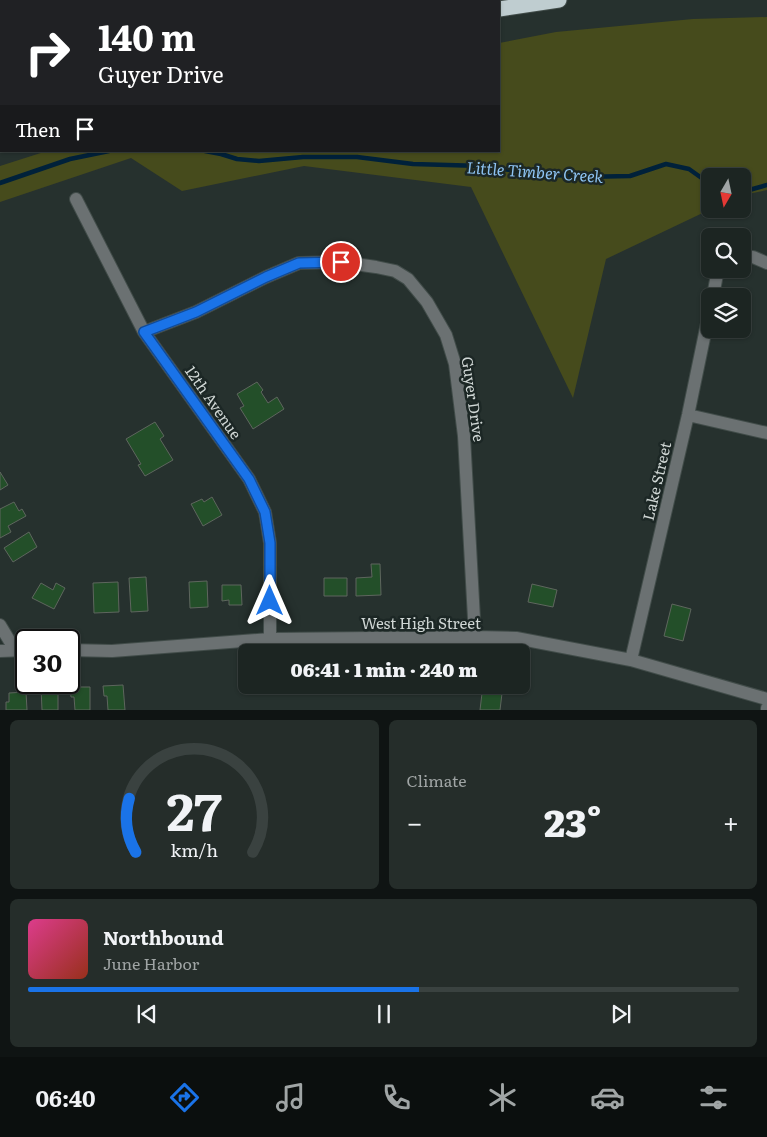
<!DOCTYPE html>
<meta charset="utf-8">
<style>
:root{--surface:#1c2522;--page:#252d2a;--text:#f1f3f6;--muted:#a0a5a5;--line:#3a4240;--accent:#1a73e8}
body{margin:0;font-family:Literata,serif;background:var(--page);color:var(--text);height:100vh;display:flex;flex-direction:column;font-size:19px;white-space:nowrap}
*{box-sizing:border-box;margin:0}
p{font-size:16px;color:var(--muted)}
.icon{flex:none;width:28px;height:28px;fill:none;stroke:currentColor;stroke-width:2;stroke-linecap:round;stroke-linejoin:round}
.map{position:relative;height:710px;overflow:hidden}
.drawer{display:flex;flex-direction:column;gap:10px;padding:10px;background:#0f1413;flex:1}
.drawer>*{flex:none}
.guide{position:absolute;left:0px;top:0px;width:500px;height:152px;box-shadow:0 1px 4px #0004,0 0 0 1px var(--line);background:#202124;color:#fff;overflow:hidden}
.needle{width:32px;rotate:189deg}
.fabs{position:absolute;left:701px;top:168px;display:grid;gap:10px}
.fabs a{display:grid;place-items:center;width:50px;height:50px;border-radius:8px;background:var(--surface);box-shadow:0 1px 4px #0004,0 0 0 1px var(--line);font-size:25px}
.speed{position:absolute;left:15px;top:629px;display:flex;gap:10px;font-size:25px;font-weight:700;text-align:center}
.speed>*{display:grid;place-content:center;width:65px;height:65px;border-radius:50%;background:var(--surface);box-shadow:0 1px 4px #0004,0 0 0 1px var(--line);line-height:1}
.speed .limit{border:2px solid #111;border-radius:8px;background:#fff;color:#111}
.pin{position:absolute;display:grid;place-items:center;width:42px;height:42px;color:#fff;margin:-21px;border:2px solid #fff;border-radius:50%;box-shadow:0 1px 5px #0007}
.me{position:absolute;width:55px;margin:-28px;rotate:0deg;stroke-linejoin:round;filter:drop-shadow(0 0 4px #0008)}
.turn{display:flex;align-items:center;gap:18px;height:105px;padding:0 15px;font-size:22px}
.turn .icon{width:65px;height:65px;stroke-width:2.5}
.turn b{display:block;font-size:35px;line-height:42px}
.then{display:flex;align-items:center;height:48px;padding:0 15px;background:#0003;gap:10px;font-size:19px}
.big{font-size:38px;font-weight:800;line-height:1.1}
.drawer .card{flex:1;display:flex;flex-direction:column;justify-content:center;gap:8px;min-width:0;padding:0 18px;border-radius:8px;background:var(--page)}
.drawer .dial{align-items:center;gap:0}
.dial svg{height:130px;overflow:visible;fill:none;stroke:var(--line);stroke-width:7;stroke-linecap:round;text-anchor:middle}
.dial text{fill:var(--text);stroke:none}
.song{display:flex;align-items:center;gap:15px}
.cover{width:60px;height:60px;border-radius:8px;background:linear-gradient(135deg,hsl(330 70% 55%),hsl(10 70% 35%))}
.played{height:5px;border-radius:2px;background:linear-gradient(90deg,var(--accent) 55%,var(--line) 55%)}
.keys{display:flex;justify-content:space-around;direction:ltr}
.heat{display:flex;justify-content:space-between;align-items:center;font-size:28px;direction:ltr}
.drawer .tiles{flex:1;display:grid;gap:10px;grid-template-columns:1fr 1fr}
.card:last-child{grid-column:span 2}
.trip{position:absolute;left:238px;top:644px;width:292px;height:50px;border-radius:8px;background:var(--surface);box-shadow:0 1px 4px #0004,0 0 0 1px var(--line);font-weight:800;line-height:50px;text-align:center}
.dock{display:flex;height:80px;justify-content:space-around;align-items:center;background:#0b0f0e;color:var(--muted)}
.dock .icon{width:35px;height:35px}
.dock .on{color:var(--accent)}
.dock b{font-size:22px;color:var(--text)}
.map>svg:first-child{display:block}
</style>
<div class="map">
<svg width="767" height="710" viewBox="0 0 767 710">
<rect width="100%" height="100%" fill="#26312e"/>
<path fill="#464b1c" d="M767 17V190L743 195 742 176H710L711 209 606 259 573 398 471 187 304 166 182 191 131 158 0 202V166L47 151H499V43L556 32 693 19Z"/>
<g fill="none" stroke-linecap="round" stroke-linejoin="round">
<path stroke="#00213a" stroke-width="4.5" d="M205 151 221 154 237 159 259 161 303 157H357L413 164 482 166 532 173 581 177 630 176 666 164 689 169 710 184
M0 183 70 159 109 151
M742 192 767 185"/>
</g>
<path fill="#234f29" stroke="#5e665e" d="M257 382 263 390 261 392 268 403 277 397 284 409 253 429 240 408 244 406 237 394Z
M155 422 164 436 160 439 173 460 145 476 138 465 141 464 126 439Z
M0 472 8 485 0 490Z
M212 497 222 515 203 526 191 504 202 499 204 502Z
M14 502 19 511 22 509 26 516 8 526 11 532 0 538V509Z
M29 532 37 547 13 562 4 548Z
M371 564H380L381 595 356 596V578L372 577Z
M146 577 148 611 131 612 129 578Z
M324 578H347V596H324Z
M207 581 208 607 190 608 189 582Z
M118 582 119 612 94 613 93 583Z
M41 583 53 590 56 583 65 588 54 609 32 598Z
M532 584 557 590 553 607 528 602Z
M222 585H241L242 605H229V600L222 601Z
M672 604 691 609 683 641 664 636Z
M123 685 125 710H108L107 696H104L103 686Z
M409 685H437V693L409 694Z
M483 685H503L500 710H480Z
M41 687H58V710H42Z
M70 687H90V710H75L74 697H71Z
M26 692 27 710H6V702H9V693Z"/>
<g fill="none" stroke-linecap="round" stroke-linejoin="round">
<defs>
<path id="minor" d="M76 199 144 332 249 479 265 512 270 543V639
M742 257H753L767 263
M713 296 718 269
M144 332 196 312 266 277 299 263 341 262 376 267 395 271 408 279 427 302 446 335 455 364 464 436 475 637
M688 415 767 433
M0 625 15 650
M69 650 112 651 270 639 475 637 516 638 631 660 767 699
M0 651 26 650
M631 660 688 415 710 309
M767 710V708"/>
<path id="highway" d="M243 1 249 0
M499 9 559 0
M0 77H1
M0 132H1"/>
</defs>
<use href="#minor" stroke="#414c49" stroke-width="14"/>
<use href="#highway" stroke="#414c49" stroke-width="17"/>
<use href="#minor" stroke="#6b7172" stroke-width="12"/>
<use href="#highway" stroke="#bfcdd0" stroke-width="15"/>
</g>
<g fill="none" stroke-linecap="round" stroke-linejoin="round">
<defs>
<path id="route" d="M270 601V543L265 512 249 479 144 332 196 312 266 277 299 263 341 262"/>
</defs>
<use href="#route" stroke="#114b97" stroke-width="12"/>
<use href="#route" stroke="#1a73e8" stroke-width="9"/>
</g>
<g text-anchor="middle" dominant-baseline="central" stroke-width="5" stroke-linejoin="round" paint-order="stroke">
<g font-size="15" fill="#d0d7d5" stroke="#1c2725">
<text transform="translate(474 399) rotate(82)">Guyer Drive</text>
<text transform="translate(214 402) rotate(55)">12th Avenue</text>
<text transform="translate(656 481) rotate(-77)">Lake Street</text>
<text x="421" y="622">West High Street</text>
</g>
<g font-size="16" font-style="italic" fill="#8ec4f3" stroke="#1c2725">
<text transform="translate(535 171) rotate(4)">Little Timber Creek</text>
</g>
</g>
</svg>
<div class="fabs">
<a><svg class="needle" viewBox="-14 -14 28 28"><path d="M0-13l5 13h-10z" fill="#e53935"/><path d="M0 13l5-13h-10z" fill="#a0a5a5"/></svg></a>
<a><svg class="icon" aria-label="search" viewBox="0 0 24 24"><circle cx="10" cy="10" r="6"/><path d="M15 15l6 6"/></svg></a>
<a><svg class="icon" aria-label="layers" viewBox="0 0 24 24"><path d="M12 4l9 5-9 5-9-5zM3 14l9 5 9-5"/></svg></a>
</div>
<div class="speed"><div class="limit">30</div></div>
<div class="pin" style="left:341px;top:262px;background:#d93025"><svg class="icon" aria-label="arrive" viewBox="0 0 24 24"><path d="M6 21V4h12l-3 4 3 4H6"/></svg></div>
<svg class="me" style="left:270px;top:601px" viewBox="-20 -20 40 40"><path d="M0-17L14 15 0 8-14 15z" fill="#1a73e8" stroke="#fff" stroke-width="4"/></svg>
<div class="trip">06:41 · 1 min · 240 m</div>
<div class="guide">
<div class="turn"><svg class="icon" aria-label="right" viewBox="0 0 24 24"><path d="M7 20v-9h11M14 6l5 5-5 5"/></svg><div><b>140 m</b>Guyer Drive</div></div>
<div class="then">Then<svg class="icon" aria-label="arrive" viewBox="0 0 24 24"><path d="M6 21V4h12l-3 4 3 4H6"/></svg></div>
</div>
</div>
<section class="drawer">
<div class="tiles">
<div class="card dial"><svg viewBox="0 0 100 80">
<path d="M14 69A42 42 0 1 1 86 69"/>
<path d="M14 69A42 42 0 0 1 10 36" stroke="#1a73e8"/>
<text x="50" y="56" font-size="32" font-weight="700">27</text>
<text x="50" y="72" font-size="11">km/h</text>
</svg></div>
<div class="card"><p>Climate</p>
<div class="heat"><a>−</a><b class="big">23°</b><a>+</a></div>
</div>
<div class="card">
<div class="song"><i class="cover"></i><div><b>Northbound</b><p>June Harbor</p></div></div>
<div class="played"></div>
<div class="keys"><svg class="icon" aria-label="previous" viewBox="0 0 24 24"><path d="M18 5L8 12l10 7zM5 5v14"/></svg><svg class="icon" aria-label="pause" viewBox="0 0 24 24"><path d="M8 5v14M16 5v14"/></svg><svg class="icon" aria-label="next" viewBox="0 0 24 24"><path d="M6 5l10 7-10 7zM19 5v14"/></svg></div>
</div>
</div>
</section>
<nav class="dock">
<b>06:40</b>
<svg class="icon on" aria-label="directions" viewBox="0 0 24 24"><path d="M12 3l9 9-9 9-9-9zM9 14v-3h6M13 9l2 2-2 2"/></svg>
<svg class="icon" aria-label="music" viewBox="0 0 24 24"><path d="M9 18V5l10-2v13"/><circle cx="6" cy="18" r="3"/><circle cx="16" cy="16" r="3"/></svg>
<svg class="icon" aria-label="phone" viewBox="0 0 24 24"><path d="M5 4h4l2 5-3 2q2 4 5 5l2-3 5 2v4C11 20 4 13 5 4z"/></svg>
<svg class="icon" aria-label="climate" viewBox="0 0 24 24"><path d="M12 3v18M4 7l16 10M4 17L20 7"/></svg>
<svg class="icon" aria-label="car" viewBox="0 0 24 24"><path d="M5 17H2v-5l4-1 3-4h7l3 4 3 1v5h-3M9 17h6M6 11h13"/><circle cx="7" cy="17" r="2"/><circle cx="17" cy="17" r="2"/></svg>
<svg class="icon" aria-label="filters" viewBox="0 0 24 24"><path d="M4 7h16M4 17h16"/><circle cx="9" cy="7" r="2"/><circle cx="15" cy="17" r="2"/></svg>
</nav>
